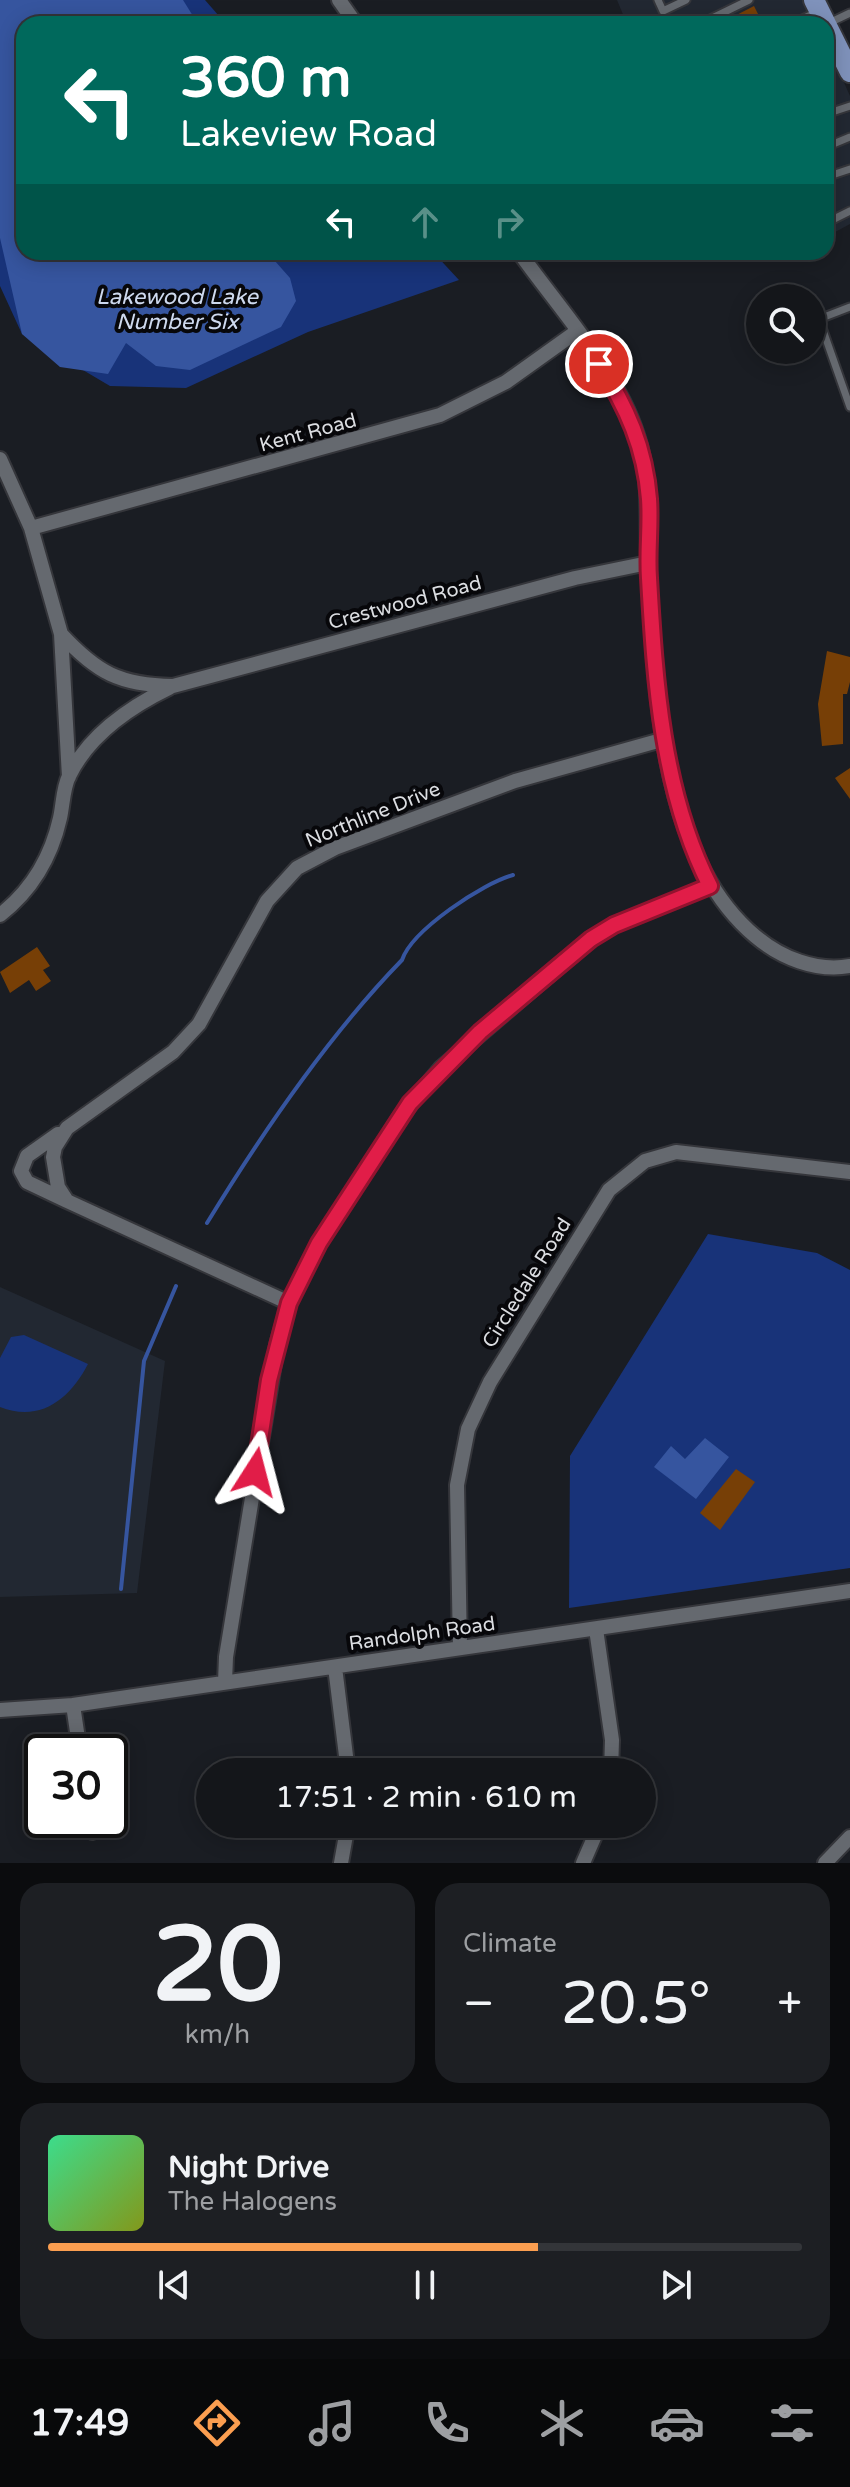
<!DOCTYPE html>
<meta charset="utf-8">
<style>
:root{--surface:#14161a;--page:#1d1f23;--text:#f1f3f6;--muted:#9d9fa2;--line:#333539;--accent:#fb9e50}
body{margin:0;font-family:"Varela Round",sans-serif;background:var(--page);color:var(--text);height:100vh;display:flex;flex-direction:column;font-size:30px;white-space:nowrap}
*{box-sizing:border-box;margin:0}
p{font-size:26px;color:var(--muted)}
.icon{flex:none;width:44px;height:44px;fill:none;stroke:currentColor;stroke-width:2;stroke-linecap:round;stroke-linejoin:round}
.map{position:relative;height:1863px;overflow:hidden}
.drawer{display:flex;flex-direction:column;gap:20px;padding:20px;background:#0b0c0e;flex:1}
.drawer>*{flex:none}
.guide{position:absolute;left:16px;top:16px;width:818px;height:244px;border-radius:24px;box-shadow:0 4px 20px #0003,0 0 0 2px var(--line);background:#00695c;color:#fff;overflow:hidden}
.controls{position:absolute;left:746px;top:284px;display:grid;gap:16px}
.controls a{display:grid;place-items:center;width:80px;height:80px;border-radius:50%;background:var(--surface);box-shadow:0 4px 20px #0003,0 0 0 2px var(--line);font-size:40px}
.speed{position:absolute;left:24px;top:1734px;display:flex;gap:16px;font-size:40px;font-weight:700;text-align:center}
.speed>*{display:grid;place-content:center;width:104px;height:104px;border-radius:50%;background:var(--surface);box-shadow:0 4px 20px #0003,0 0 0 2px var(--line);line-height:1}
.speed .limit{border:4px solid #111;border-radius:12px;background:#fff;color:#111}
.pin{position:absolute;display:grid;place-items:center;width:68px;height:68px;color:#fff;margin:-34px;border:4px solid #fff;border-radius:50%;box-shadow:0 2px 8px #0007}
.me{position:absolute;width:88px;margin:-44px;rotate:9deg;stroke-linejoin:round;filter:drop-shadow(0 0 6px #0008)}
.turn{display:flex;align-items:center;gap:28px;height:168px;padding:0 32px;font-size:36px}
.turn .icon{width:104px;height:104px;stroke-width:2.5}
.turn b{display:block;font-size:56px;line-height:68px}
.lanes{display:flex;align-items:center;height:76px;padding:0 32px;background:#0003;justify-content:center;gap:40px;direction:ltr}
.lanes .off{opacity:.35}
.big{font-size:60px;font-weight:600;line-height:1.1}
.drawer .widget{flex:1;display:flex;flex-direction:column;justify-content:center;gap:12px;min-width:0;padding:0 28px;border-radius:24px;background:var(--page)}
.drawer .dial{align-items:center;gap:0}
.dial b{font-size:104px;line-height:1}
.song{display:flex;align-items:center;gap:24px}
.cover{width:96px;height:96px;border-radius:12px;background:linear-gradient(135deg,hsl(150 70% 55%),hsl(70 70% 35%))}
.played{height:8px;border-radius:4px;background:linear-gradient(90deg,var(--accent) 65%,var(--line) 65%)}
.keys{display:flex;justify-content:space-around;direction:ltr}
.heat{display:flex;justify-content:space-between;align-items:center;font-size:44px;direction:ltr}
.drawer .tiles{flex:1;display:grid;gap:20px;grid-template-columns:1fr 1fr}
.widget:last-child{grid-column:span 2}
.trip{position:absolute;left:196px;top:1758px;width:460px;height:80px;border-radius:40px;background:var(--surface);box-shadow:0 4px 20px #0003,0 0 0 2px var(--line);font-weight:600;line-height:80px;text-align:center}
.dock{display:flex;height:128px;justify-content:space-around;align-items:center;background:#08090a;color:var(--muted)}
.dock .icon{width:56px;height:56px}
.dock .active{color:var(--accent)}
.dock b{font-size:36px;color:var(--text)}
.map>svg:first-child{display:block}
</style>
<div class="map">
<svg width="850" height="1863" viewBox="0 0 850 1863">
<rect width="100%" height="100%" fill="#1a1d23"/>
<path fill="#222832" d="M617 0H807L818 24H627Z
M826 42 850 96V224L826 237Z
M0 1287 165 1361 137 1593 0 1597Z"/>
<path fill="#183379" d="M0 0H205L226 24H24V252H433L459 280 308 332 186 388 110 386 22 334 0 286Z
M708 1234 817 1253 850 1270V1568L569 1608 570 1456Z
M24 1335 88 1364C70 1399 40 1423 0 1407V1358L11 1337Z"/>
<path fill="#36559f" d="M0 0H183L198 24H24V252H267L290 278 296 301 281 327 190 370 156 366 126 343 108 374 60 367 22 334 0 238Z
M705 1438 729 1457 696 1499 654 1467 671 1446 685 1459Z"/>
<g fill="none" stroke-linecap="round" stroke-linejoin="round">
<path stroke="#36559f" stroke-width="4" d="M207 1223C262 1133 328 1036 402 960 412 930 483 883 513 875
M121 1589 144 1361 176 1286"/>
</g>
<path fill="#773f06" d="M754 6 763 24H719Z
M827 651 850 657V682L847 694H843V744L822 746 818 704Z
M850 768V799L835 778Z
M37 947 50 966 43 970 51 981 36 991 29 980 10 993 0 972Z
M736 1469 755 1482 720 1530 700 1513Z"/>
<g fill="none" stroke-linecap="round" stroke-linejoin="round">
<defs>
<path id="service" d="M658 0 663 11 686 0
M700 24 749 0
M792 24 819 11
M827 24 850 13
M826 67 841 59
M826 114 850 106
M826 147 850 137
M826 177 850 169
M826 223 850 211
M850 307 819 319 850 407"/>
<path id="minor" d="M339 0 356 24
M519 252C558 307 617 371 637 435 653 483 645 530 649 579 656 694 661 857 755 936 781 958 816 972 850 966
M0 459 31 528 61 634 69 777
M31 528 440 415 506 382 576 332
M61 634C97 673 120 685 173 686L575 578 648 563
M0 915C32 890 51 858 60 818 63 805 63 788 69 776 89 735 130 707 169 688
M58 1134 27 1156 21 1171 27 1182 67 1201
M289 1303 67 1201 58 1187 53 1157 55 1147 67 1128 173 1052 199 1024 267 901 297 868 335 848 515 781 665 739
M596 1629 612 1740 611 1772
M460 1648 457 1485 468 1429 490 1382 609 1190 645 1161 676 1152 850 1172
M335 1667 348 1772
M225 1682 226 1657 277 1345 289 1303 319 1243 400 1117 441 1068 591 939 614 925 710 886
M73 1705 80 1752
M0 1710 73 1705 850 1591
M90 1820 92 1832
M341 1863 348 1824
M583 1863 600 1824
M825 1863 850 1837"/>
<path id="primary" d="M814 0 850 72"/>
</defs>
<use href="#service" stroke="#35363b" stroke-width="11"/>
<use href="#minor" stroke="#35363b" stroke-width="18"/>
<use href="#primary" stroke="#35363b" stroke-width="24"/>
<use href="#service" stroke="#65696f" stroke-width="7"/>
<use href="#minor" stroke="#65696f" stroke-width="14"/>
<use href="#primary" stroke="#7f92bb" stroke-width="20"/>
</g>
<g fill="none" stroke-linecap="round" stroke-linejoin="round">
<defs>
<path id="route" d="M255 1472 269 1380 289 1303 319 1243 410 1103 480 1032 591 939 614 925 710 886C662 792 655 682 649 578 647 552 651 525 649 499 645 448 627 407 599 364"/>
</defs>
<use href="#route" stroke="#92132f" stroke-width="20"/>
<use href="#route" stroke="#e11d48" stroke-width="14"/>
</g>
<g text-anchor="middle" dominant-baseline="central" stroke-width="8" stroke-linejoin="round" paint-order="stroke">
<g font-size="20" fill="#dbdde1" stroke="#07070a">
<text transform="translate(308 433) rotate(-15)">Kent Road</text>
<text transform="translate(405 603) rotate(-15)">Crestwood Road</text>
<text transform="translate(373 815) rotate(-22)">Northline Drive</text>
<text transform="translate(527 1283) rotate(-58)">Circledale Road</text>
<text transform="translate(422 1634) rotate(-8)">Randolph Road</text>
</g>
<g font-size="22" font-style="italic" fill="#ced9ee" stroke="#07070a">
<text x="177" y="297">Lakewood Lake<tspan x="177" dy="25">Number Six</tspan></text>
</g>
</g>
</svg>
<div class="controls">
<a><svg class="icon" aria-label="search" viewBox="0 0 24 24"><circle cx="10" cy="10" r="6"/><path d="M15 15l6 6"/></svg></a>
</div>
<div class="speed"><div class="limit">30</div></div>
<div class="pin" style="left:599px;top:364px;background:#d93025"><svg class="icon" aria-label="arrive" viewBox="0 0 24 24"><path d="M6 21V4h12l-3 4 3 4H6"/></svg></div>
<svg class="me" style="left:255px;top:1472px" viewBox="-20 -20 40 40"><path d="M0-17L14 15 0 8-14 15z" fill="#e11d48" stroke="#fff" stroke-width="4"/></svg>
<div class="trip">17:51 · 2 min · 610 m</div>
<div class="guide">
<div class="turn"><svg class="icon" aria-label="left" viewBox="0 0 24 24"><path d="M17 20v-9H6M10 6l-5 5 5 5"/></svg><div><b>360 m</b>Lakeview Road</div></div>
<div class="lanes"><svg class="icon" aria-label="left" viewBox="0 0 24 24"><path d="M17 20v-9H6M10 6l-5 5 5 5"/></svg><svg class="icon off" aria-label="ahead" viewBox="0 0 24 24"><path d="M12 20V5M6 11l6-6 6 6"/></svg><svg class="icon off" aria-label="right" viewBox="0 0 24 24"><path d="M7 20v-9h11M14 6l5 5-5 5"/></svg></div>
</div>
</div>
<section class="drawer">
<div class="tiles">
<div class="widget dial"><b>20</b><p>km/h</p></div>
<div class="widget"><p>Climate</p>
<div class="heat"><a>−</a><b class="big">20.5°</b><a>+</a></div>
</div>
<div class="widget">
<div class="song"><i class="cover"></i><div><b>Night Drive</b><p>The Halogens</p></div></div>
<div class="played"></div>
<div class="keys"><svg class="icon" aria-label="previous" viewBox="0 0 24 24"><path d="M18 5L8 12l10 7zM5 5v14"/></svg><svg class="icon" aria-label="pause" viewBox="0 0 24 24"><path d="M8 5v14M16 5v14"/></svg><svg class="icon" aria-label="next" viewBox="0 0 24 24"><path d="M6 5l10 7-10 7zM19 5v14"/></svg></div>
</div>
</div>
</section>
<nav class="dock">
<b>17:49</b>
<svg class="icon active" aria-label="directions" viewBox="0 0 24 24"><path d="M12 3l9 9-9 9-9-9zM9 14v-3h6M13 9l2 2-2 2"/></svg>
<svg class="icon" aria-label="music" viewBox="0 0 24 24"><path d="M9 18V5l10-2v13"/><circle cx="6" cy="18" r="3"/><circle cx="16" cy="16" r="3"/></svg>
<svg class="icon" aria-label="phone" viewBox="0 0 24 24"><path d="M5 4h4l2 5-3 2q2 4 5 5l2-3 5 2v4C11 20 4 13 5 4z"/></svg>
<svg class="icon" aria-label="climate" viewBox="0 0 24 24"><path d="M12 3v18M4 7l16 10M4 17L20 7"/></svg>
<svg class="icon" aria-label="car" viewBox="0 0 24 24"><path d="M5 17H2v-5l4-1 3-4h7l3 4 3 1v5h-3M9 17h6M6 11h13"/><circle cx="7" cy="17" r="2"/><circle cx="17" cy="17" r="2"/></svg>
<svg class="icon" aria-label="filters" viewBox="0 0 24 24"><path d="M4 7h16M4 17h16"/><circle cx="9" cy="7" r="2"/><circle cx="15" cy="17" r="2"/></svg>
</nav>
